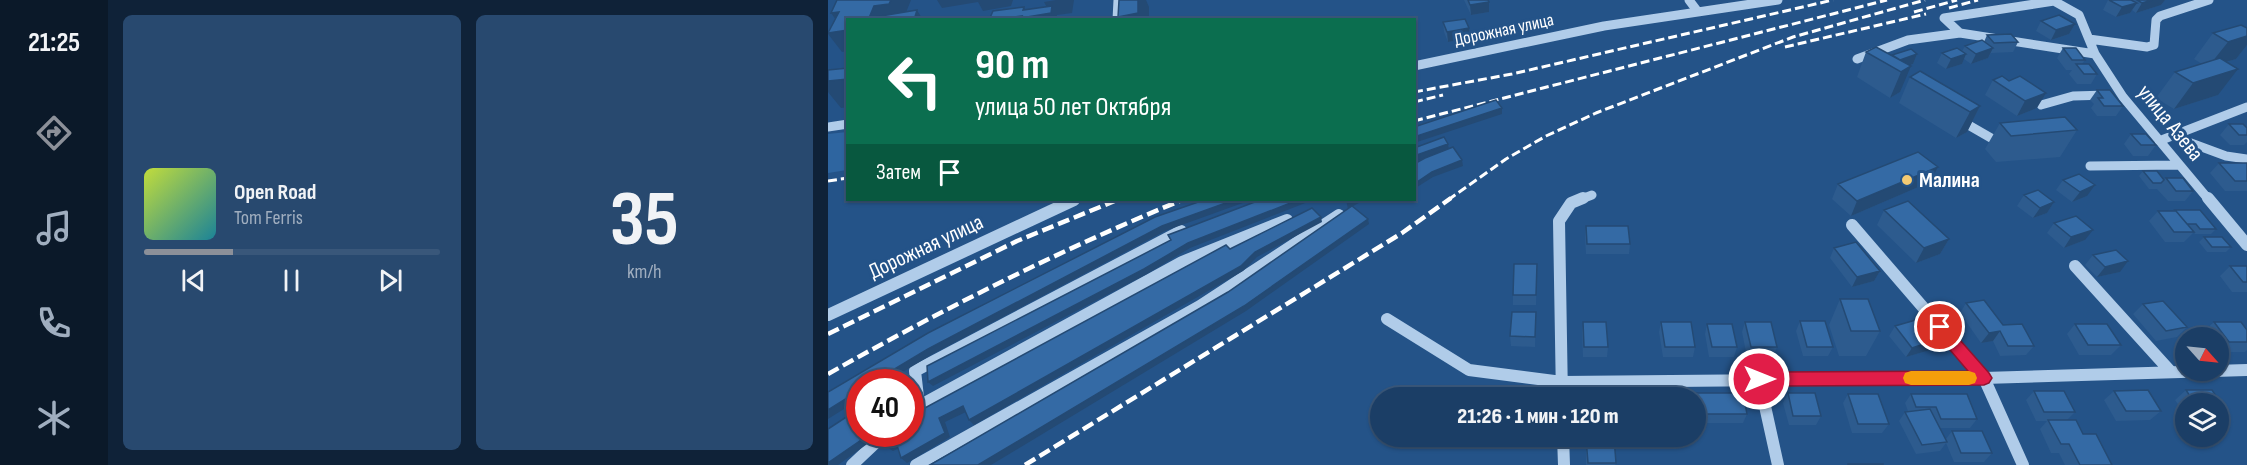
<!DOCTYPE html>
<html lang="ru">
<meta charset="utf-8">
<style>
:root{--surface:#1b3e66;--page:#28496f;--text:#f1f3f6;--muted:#a0aebf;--line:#39577a;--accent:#8c9099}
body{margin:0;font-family:"Sofia Sans Condensed",sans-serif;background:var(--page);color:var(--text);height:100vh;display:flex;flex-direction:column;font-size:22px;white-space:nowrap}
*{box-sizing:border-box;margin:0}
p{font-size:20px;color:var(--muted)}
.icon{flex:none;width:33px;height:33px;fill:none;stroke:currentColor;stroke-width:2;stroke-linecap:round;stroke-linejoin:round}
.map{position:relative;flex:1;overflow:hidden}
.drawer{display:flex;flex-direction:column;gap:15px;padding:15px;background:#0f2238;width:720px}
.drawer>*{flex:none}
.hud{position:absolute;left:18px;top:18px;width:570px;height:183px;border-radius:0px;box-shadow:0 2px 4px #0004,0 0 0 2px var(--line);background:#0b6e4f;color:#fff;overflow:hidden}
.needle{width:39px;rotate:117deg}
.buttons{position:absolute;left:1347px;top:327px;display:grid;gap:12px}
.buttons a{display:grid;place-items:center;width:54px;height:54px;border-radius:50%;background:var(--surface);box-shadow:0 2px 4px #0004,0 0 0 2px var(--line);font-size:30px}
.speed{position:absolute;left:18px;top:369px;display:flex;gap:12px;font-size:30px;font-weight:700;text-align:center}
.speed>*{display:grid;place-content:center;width:78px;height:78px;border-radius:50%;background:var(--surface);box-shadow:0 2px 4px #0004,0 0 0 2px var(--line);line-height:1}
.speed .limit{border:9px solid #d22;background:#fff;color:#111}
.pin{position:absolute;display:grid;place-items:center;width:51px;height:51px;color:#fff;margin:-26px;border:3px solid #fff;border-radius:50%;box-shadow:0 2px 6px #0007}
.me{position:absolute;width:66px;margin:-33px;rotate:90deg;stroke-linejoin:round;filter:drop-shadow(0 0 4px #0008)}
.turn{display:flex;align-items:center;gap:21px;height:126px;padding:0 30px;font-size:27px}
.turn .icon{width:78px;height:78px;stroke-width:2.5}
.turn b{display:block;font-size:42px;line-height:51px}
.then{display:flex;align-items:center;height:57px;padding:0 30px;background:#0003;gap:12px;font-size:22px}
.drawer .widget{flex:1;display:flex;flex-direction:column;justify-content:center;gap:9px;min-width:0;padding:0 21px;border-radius:9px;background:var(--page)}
.drawer .dial{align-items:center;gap:0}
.dial b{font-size:78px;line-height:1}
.song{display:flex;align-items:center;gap:18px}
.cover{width:72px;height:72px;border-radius:9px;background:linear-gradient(135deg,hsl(70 70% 55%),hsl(190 70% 35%))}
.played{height:6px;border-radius:3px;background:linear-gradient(90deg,var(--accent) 30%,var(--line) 30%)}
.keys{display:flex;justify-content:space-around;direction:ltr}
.drawer .tiles{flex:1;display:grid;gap:15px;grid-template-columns:repeat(2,1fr)}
.trip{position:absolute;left:542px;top:387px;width:336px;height:60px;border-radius:30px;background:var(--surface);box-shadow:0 2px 4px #0004,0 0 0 2px var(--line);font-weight:800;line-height:60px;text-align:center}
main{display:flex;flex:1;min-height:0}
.tabs{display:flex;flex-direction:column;width:108px;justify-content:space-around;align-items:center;background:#0b1929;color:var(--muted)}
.tabs .icon{width:42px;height:42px}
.tabs .selected{color:var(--accent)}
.tabs b{font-size:27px;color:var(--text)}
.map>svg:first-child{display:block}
</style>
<main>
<nav class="tabs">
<b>21:25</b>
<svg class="icon selected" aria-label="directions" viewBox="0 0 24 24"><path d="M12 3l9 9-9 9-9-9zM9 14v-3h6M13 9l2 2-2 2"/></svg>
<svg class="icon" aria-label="music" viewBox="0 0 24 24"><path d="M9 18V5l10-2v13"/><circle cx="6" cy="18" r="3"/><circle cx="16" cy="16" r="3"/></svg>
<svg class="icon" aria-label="phone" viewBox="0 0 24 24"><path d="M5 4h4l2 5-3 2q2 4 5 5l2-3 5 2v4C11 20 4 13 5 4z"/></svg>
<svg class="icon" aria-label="climate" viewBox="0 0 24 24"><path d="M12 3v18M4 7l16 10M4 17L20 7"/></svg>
</nav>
<section class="drawer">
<div class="tiles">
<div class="widget">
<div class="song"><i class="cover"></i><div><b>Open Road</b><p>Tom Ferris</p></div></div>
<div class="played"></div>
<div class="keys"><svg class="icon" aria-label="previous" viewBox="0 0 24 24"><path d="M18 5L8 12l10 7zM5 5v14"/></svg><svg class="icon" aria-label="pause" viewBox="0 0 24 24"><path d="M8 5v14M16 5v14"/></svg><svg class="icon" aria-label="next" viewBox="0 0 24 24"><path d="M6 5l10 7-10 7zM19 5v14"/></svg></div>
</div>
<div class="widget dial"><b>35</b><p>km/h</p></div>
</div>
</section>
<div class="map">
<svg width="1419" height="465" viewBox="0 0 1419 465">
<rect width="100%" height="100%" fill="#245388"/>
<path fill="#2e65a0" d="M19 132V170L0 173V134Z"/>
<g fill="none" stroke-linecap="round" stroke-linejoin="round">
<path stroke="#b0cce9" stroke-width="9" d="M861 0 870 12
M1228 0 1226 1 1251 15 1267 54 1295 97 1381 200
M289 20 290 0
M1132 33 1116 18 1226 1
M1261 39 1319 47 1326 45 1328 20 1332 16 1381 0
M1029 59 1080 40 1132 33 1267 54
M586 66 776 26 950 0
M1213 105 1245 96 1280 95
M1130 119 1163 138
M0 127 20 124
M1344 136 1398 156 1419 159
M1331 141 1419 107
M1262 166 1351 165
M751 200 764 195"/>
<path stroke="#b0cce9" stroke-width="12" d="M1380 198 1419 245
M1024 225 1156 378 1195 465
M1247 266 1343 372
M0 315 246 200
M559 319 641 370 734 382 1156 378 1419 370
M931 379 950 465
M734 398 731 221 743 203 755 198
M91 406 87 371 353 231
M82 411 354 262 459 220
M735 436 736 465
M24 465 57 434
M88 465 372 306 511 215"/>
<path stroke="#fff" stroke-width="3" stroke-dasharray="9 4" stroke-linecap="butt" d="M1121 8 1150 0
M1086 12 1129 0
M957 47 1098 14
M586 92 684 74 1005 0
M586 102 615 95
M586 121 1059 0
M0 181 20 178
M620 200 678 159 718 136 768 113 965 37 1097 0"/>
<path stroke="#fff" stroke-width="4.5" stroke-dasharray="12 5" stroke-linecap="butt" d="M0 334 189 241 289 200
M0 374C115 309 232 250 354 200
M197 465 574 233 623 198"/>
</g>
<path fill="#2d5b8e" d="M636 0H660L661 12 643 15Z
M1280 0H1337L1333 5 1308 13 1304 10 1302 13 1288 17 1275 10Z
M1213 21 1247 24 1241 34 1223 40 1208 31Z
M615 22 641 28 642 38 620 42 616 32Z
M1419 28V45L1408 59 1398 62 1390 95 1346 109 1328 98 1347 72 1374 64 1366 59 1385 33Z
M1159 35 1190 42 1185 52 1163 53 1160 58 1143 64 1136 59 1134 64 1118 69 1109 63 1114 53 1134 51 1137 46 1156 42Z
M1235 48 1257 60 1254 64 1269 74 1263 84H1249L1241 74 1244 70H1238L1229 58Z
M1038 52 1064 55 1089 54 1085 64 1081 66 1072 92 1062 98 1029 77Z
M1082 77 1152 106 1139 132 1128 138 1071 103Z
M1165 80 1209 108 1189 116 1157 95Z
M1269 90 1295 106 1288 116H1269L1263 108 1266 104 1262 100Z
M1172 123 1249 130 1232 157 1168 162 1157 149Z
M1401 124 1419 128V142L1416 145H1402L1392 135Z
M1303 134 1328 145 1320 156H1305L1296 144Z
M1391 163H1419V191H1397L1382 173Z
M1315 171 1336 180 1338 178 1365 191 1357 201H1340L1329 189H1321L1311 176Z
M1235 180 1259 196 1244 202 1228 190Z
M1102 182 1023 216 1004 199 1010 184Z
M1196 195 1226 202 1219 213 1205 218 1189 206Z
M1056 210 1121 239 1112 254 1088 263 1049 225Z
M1330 211 1388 229 1383 234H1367L1366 232 1356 242H1337L1321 221Z
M1226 223 1257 240 1236 248 1219 233Z
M758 226 802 244 801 254H758L757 236Z
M1376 237 1403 247 1398 252H1379L1371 242Z
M1006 248 1052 271 1046 281 1024 287 1002 258Z
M1265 255 1292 272 1269 277 1257 265Z
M709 264 708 305H685V295Z
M1402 266H1419V292H1404L1392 276Z
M1012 299 1052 331 1038 356H1011L1001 325Z
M1138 303 1175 325 1206 346 1198 355 1172 356 1165 341 1153 343 1132 313Z
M1315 304 1359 327 1349 337 1328 341 1305 314Z
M708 312 707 347 683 346 682 336Z
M972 321 1005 347 1000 356H975L968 331Z
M755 322 780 347 779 357H755L754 332Z
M833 322 867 347 865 357H835L831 332Z
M917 322 949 347 945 357H919L914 332Z
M1386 322 1419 330V350L1417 352H1390V338H1379L1375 332Z
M879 324 909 347 906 357H881L877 334Z
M1247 324 1293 345 1283 355H1251L1239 334Z
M1067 326 1108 340 1102 350 1078 357 1061 336Z
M1358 390H1384L1398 411 1390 416V404H1358V416L1347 400Z
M1206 391 1247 412 1239 420 1255 434 1284 465H1237L1231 453H1223L1212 429 1219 421H1208L1198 400Z
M1286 391 1333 411 1322 420 1288 421 1276 400Z
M812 393H915L919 414 915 423H878L875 433H867V398H811Z
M960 393 993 416 988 425H961L955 403Z
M1020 394 1061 424 1054 433H1024L1015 403Z
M1083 394 1149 419 1142 428H1112L1118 439 1124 431 1164 453 1156 462H1126L1118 443 1112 451 1088 454 1071 421 1077 412 1080 411 1077 403Z
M674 436H700L699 445H675Z
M758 438 788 463 787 465H758Z"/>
<path fill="#244a74" d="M63 0H83L75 20 41 18 46 6Z
M109 0H185L183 6 155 11 150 2 114 8Z
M228 0H246L244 13 229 15 228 20H162L195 10 196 7 201 17 222 13 216 2Z
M310 0H318L321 7V20H291L290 17Z
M1324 0H1337L1333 5 1308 13 1314 3Z
M661 2V12L643 15 642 5Z
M1309 3 1302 13 1288 17 1294 7Z
M89 10 95 20H86Z
M11 12 20 24V51L14 52 0 34V33L16 31 3 13Z
M1247 24 1241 34 1223 40 1228 30Z
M641 28 642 38 620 42 619 32Z
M1419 36V45L1408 59 1380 67 1400 42Z
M1165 48 1160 58 1143 64 1148 54Z
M1089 54 1085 64 1069 70 1068 61Z
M1138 54 1134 64 1118 69 1123 59Z
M1083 66 1072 92 1062 98 1073 72Z
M1410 69 1390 95 1346 109 1365 83Z
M20 79V107L13 108 0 92V81Z
M1218 93 1209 108 1189 116 1197 101Z
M1152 106 1139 132 1128 138 1142 112Z
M674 108V114L586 143V137Z
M620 144 621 150 586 162V156Z
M634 160 635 166 605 177 586 189V184L604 172Z
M1110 167 1102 182 1023 216 1029 201Z
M1267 185 1259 196 1244 202 1252 192Z
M406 200H423L337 231 105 354 58 382H45L100 349 334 226Z
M470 200H485L362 248 319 274 105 386 100 382 360 243Z
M518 200H536L520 209Z
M1226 202 1219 213 1205 218 1212 208Z
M493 217 494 222 429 257 415 271 146 425 141 420 427 252Z
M540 219 541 224 418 311 163 465H150Z
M1265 230 1257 240 1236 248 1243 237Z
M1121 239 1112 254 1088 263 1096 248Z
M1300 261 1292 272 1269 277 1277 267Z
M1052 271 1046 281 1024 287 1029 277Z
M1172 331 1165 341 1153 343 1161 333Z
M1108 340 1102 350 1078 357 1084 348Z
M32 390V399L0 419V410Z
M135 406 140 411 117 422 122 437 79 463 73 458 111 418Z
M33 434H46L39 438 42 442 10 465H0V463Z
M68 442 74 447 65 451 59 447Z"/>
<path fill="#346aa5" stroke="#244a74" stroke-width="1.5" d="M9 0H63L61 4 46 6 41 18 89 10 86 20H20V30L0 33 11 12 3 13Z
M291 0H310V13L290 17Z
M640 0H660L661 2 642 5Z
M1281 0H1303L1309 3 1294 7Z
M1309 0H1324L1314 3Z
M224 6 223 13 193 18 194 16 161 20 165 11 196 7 195 10Z
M1231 15 1247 24 1228 30 1213 21Z
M637 19 641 28 619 32 615 22Z
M1413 25 1419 28V36L1400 42 1385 33Z
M1183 34 1190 42 1166 43 1159 35Z
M1154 40 1165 48 1148 54 1137 46Z
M1048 47 1083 66 1073 72 1038 52Z
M1129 48 1138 54 1123 59 1114 53Z
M1235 48H1248L1257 60H1244Z
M1083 49 1089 54 1072 60 1064 55Z
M1392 58 1410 69 1365 83 1347 72Z
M1248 64H1261L1269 74H1256Z
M20 68V79L0 81V70Z
M1092 71 1152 106 1142 112 1082 77Z
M1174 76 1181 81 1192 76 1218 93 1197 101 1165 80Z
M1269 90H1282L1295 106H1276L1270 98H1275Z
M668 100 674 108 586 137V127Z
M1237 117 1249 130 1183 136 1172 123Z
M1401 124H1415L1419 128V135H1411Z
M1303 134H1318L1328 145H1313Z
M616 137 620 144 586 156V148Z
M625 147 634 160 604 172 586 184V164L597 158Z
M1090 152 1110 167 1029 201 1010 184Z
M1391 163H1419V181H1407Z
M1315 171H1329L1336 180 1333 183H1325Z
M1251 174 1267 185 1252 192 1235 180Z
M1338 178H1355L1365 191H1348Z
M1210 190 1226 202 1212 208 1196 195Z
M376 200H406L334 226 100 349 45 382H32V390L0 410V392L100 333 327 217Z
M432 200H470L360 243 316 269 100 382 99 366 343 240 340 235Z
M1080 201 1121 239 1096 248 1056 210Z
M524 206 540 219 416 306 150 465H102L400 292Z
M484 208 493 217 427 252 413 266 141 420 135 406 111 418 117 433 73 458 68 442 59 447 56 434H82V416L398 245 402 249Z
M1347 210H1372L1388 229H1372L1368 224H1359L1348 211Z
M1330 211H1348L1366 232H1346Z
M1248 216 1265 230 1243 237 1226 223Z
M758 226H800L802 244H759Z
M1376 237H1394L1403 247H1384Z
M1028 242 1052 271 1029 277 1006 248Z
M1288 250 1300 261 1277 267 1265 255Z
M686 264H709L708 295H685Z
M1402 266H1419V282H1415Z
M1012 299H1040L1052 331H1023Z
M1156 300 1175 325 1194 324 1206 346H1180L1172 331 1161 333 1138 303Z
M1335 301 1359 327 1338 331 1315 304Z
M684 312H708L707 337 682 336Z
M1091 319 1108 340 1084 348 1067 326Z
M972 321H997L1005 347H979Z
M755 322H778L780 347H756Z
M833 322H863L867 347H837Z
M917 322H943L949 347H923Z
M1386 322H1413L1419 330V342H1401Z
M879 324H904L909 347H884Z
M1247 324H1279L1293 345H1260Z
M1320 390 1333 411H1298L1286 391Z
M1358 390H1384L1398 411H1390V404H1367Z
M1206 391H1236L1247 412H1216Z
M757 393H778V398H757Z
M812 393H915L919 414H877L878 423H867V398H812Z
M960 393H987L993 416H965Z
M1020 394H1050L1061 424H1030Z
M1083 394H1139L1149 419H1113L1108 407H1088Z
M32 408V434H33L36 438 0 463V429Z
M1102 409 1119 442 1094 445 1077 412Z
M1220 420H1248L1255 434H1268L1284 465H1252L1241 444H1233Z
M1124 431H1154L1164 453H1133Z
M758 438H786L788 463H760Z
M1020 464H1055V465H1020Z"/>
<path fill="#e11d48" stroke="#92132f" stroke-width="1.5" d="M1112 321 1117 323 1161 373 1164 378 1161 383 1156 385 931 386 926 383 923 379 926 374 931 372 1140 371 1106 331 1104 327 1106 323Z"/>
<path fill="#f59e0b" d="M1083 371H1141L1147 373 1149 378 1147 383 1141 385H1083L1077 383 1075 378 1077 373Z"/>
<circle fill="#f4ca73" stroke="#245388" stroke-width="2" cx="1079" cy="180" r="6"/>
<g text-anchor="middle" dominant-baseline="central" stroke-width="6" stroke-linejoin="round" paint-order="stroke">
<g font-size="18" fill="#fff" stroke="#245388">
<text transform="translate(676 30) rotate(-12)">Дорожная улица</text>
</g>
<g font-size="22" fill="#fff" stroke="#245388">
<text transform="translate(1342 123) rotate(51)">улица Азева</text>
<text transform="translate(98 247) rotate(-25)">Дорожная улица</text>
</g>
<g font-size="22" font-weight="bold" fill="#fff" stroke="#245388" text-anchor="start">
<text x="1091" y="180">Малина</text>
</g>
</g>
</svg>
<div class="buttons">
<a><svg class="needle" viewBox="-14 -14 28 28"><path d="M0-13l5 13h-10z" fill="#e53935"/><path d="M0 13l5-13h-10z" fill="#a0aebf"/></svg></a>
<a><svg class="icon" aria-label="layers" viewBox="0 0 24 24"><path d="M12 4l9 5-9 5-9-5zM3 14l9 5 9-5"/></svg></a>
</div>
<div class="speed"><div class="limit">40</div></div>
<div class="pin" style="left:1112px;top:327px;background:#d93025"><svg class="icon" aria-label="arrive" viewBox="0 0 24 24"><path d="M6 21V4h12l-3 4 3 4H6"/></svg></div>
<svg class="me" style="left:931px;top:379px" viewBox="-20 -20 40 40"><circle r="17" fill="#e11d48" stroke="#fff" stroke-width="3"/><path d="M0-11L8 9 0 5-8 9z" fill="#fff"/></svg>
<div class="trip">21:26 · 1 мин · 120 m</div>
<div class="hud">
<div class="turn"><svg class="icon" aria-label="left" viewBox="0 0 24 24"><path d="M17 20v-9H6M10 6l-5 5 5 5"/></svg><div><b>90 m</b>улица 50 лет Октября</div></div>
<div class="then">Затем<svg class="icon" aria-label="arrive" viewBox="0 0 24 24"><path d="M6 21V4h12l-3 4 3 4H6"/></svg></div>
</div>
</div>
</main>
